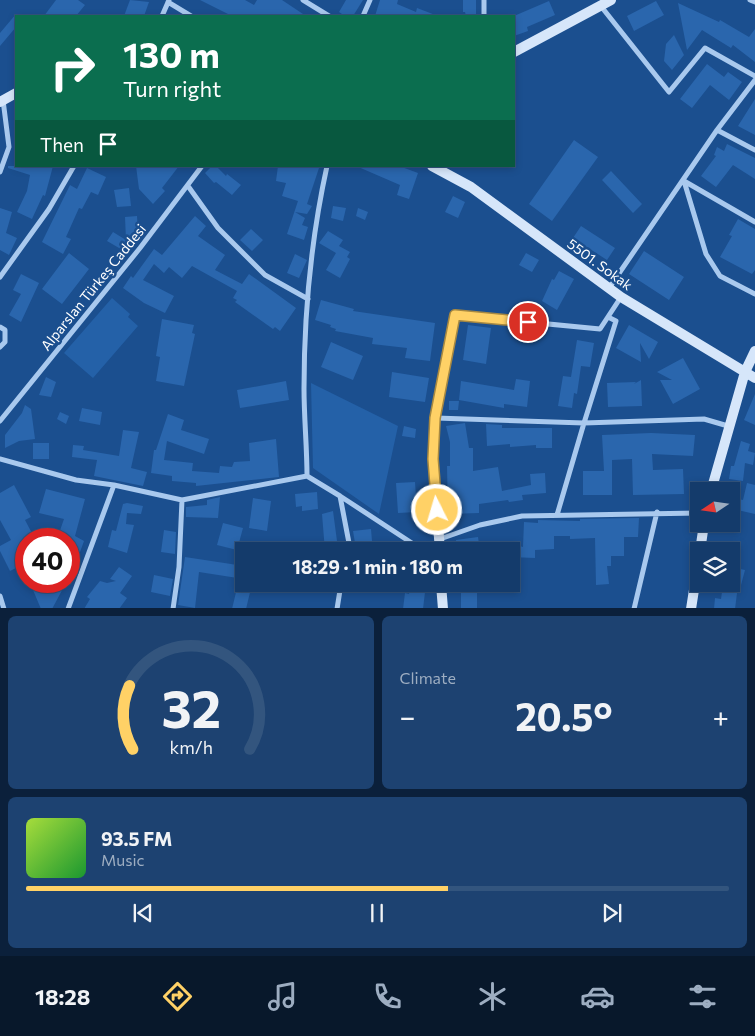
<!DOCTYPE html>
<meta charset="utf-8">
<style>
:root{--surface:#143b6b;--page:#1d4271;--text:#f1f3f6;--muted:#9dadc1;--line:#33557e;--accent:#ffd166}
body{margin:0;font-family:Commissioner,sans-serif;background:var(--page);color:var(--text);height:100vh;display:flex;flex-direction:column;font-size:19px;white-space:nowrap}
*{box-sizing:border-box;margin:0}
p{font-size:16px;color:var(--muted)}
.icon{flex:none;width:28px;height:28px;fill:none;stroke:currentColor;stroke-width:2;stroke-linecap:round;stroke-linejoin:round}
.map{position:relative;height:608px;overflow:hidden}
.drawer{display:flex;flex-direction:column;gap:8px;padding:8px;background:#0b203b;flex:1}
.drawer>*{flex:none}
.hud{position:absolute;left:15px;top:15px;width:500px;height:152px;border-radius:0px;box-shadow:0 2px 8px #0003,0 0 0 1px var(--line);background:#0b6e4f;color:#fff;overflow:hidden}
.needle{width:32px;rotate:257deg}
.controls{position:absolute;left:690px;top:482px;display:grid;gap:10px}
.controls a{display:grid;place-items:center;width:50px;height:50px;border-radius:0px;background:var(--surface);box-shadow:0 2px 8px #0003,0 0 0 1px var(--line);font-size:25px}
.speed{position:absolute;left:15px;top:528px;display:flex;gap:10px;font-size:25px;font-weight:700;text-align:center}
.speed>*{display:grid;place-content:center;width:65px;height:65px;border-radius:50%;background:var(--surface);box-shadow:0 2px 8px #0003,0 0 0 1px var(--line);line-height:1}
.speed .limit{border:8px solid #d22;background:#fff;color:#111}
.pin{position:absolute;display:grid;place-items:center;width:42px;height:42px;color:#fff;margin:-21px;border:2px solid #fff;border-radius:50%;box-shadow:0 1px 5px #0007}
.me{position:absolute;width:55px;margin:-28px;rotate:355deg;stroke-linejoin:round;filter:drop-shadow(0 0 4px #0008)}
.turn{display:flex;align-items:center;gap:18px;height:105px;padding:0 25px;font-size:22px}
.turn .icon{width:65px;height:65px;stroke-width:2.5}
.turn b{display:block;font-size:35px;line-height:42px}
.then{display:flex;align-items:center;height:48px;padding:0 25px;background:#0003;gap:10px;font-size:19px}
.big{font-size:38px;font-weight:700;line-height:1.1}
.drawer .widget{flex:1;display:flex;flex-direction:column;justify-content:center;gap:8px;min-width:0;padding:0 18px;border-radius:8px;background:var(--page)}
.drawer .dial{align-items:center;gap:0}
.dial svg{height:130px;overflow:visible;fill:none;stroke:var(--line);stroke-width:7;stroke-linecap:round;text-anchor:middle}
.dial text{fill:var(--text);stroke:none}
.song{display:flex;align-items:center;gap:15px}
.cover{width:60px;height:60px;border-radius:8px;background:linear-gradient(135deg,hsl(80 70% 55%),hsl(130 70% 35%))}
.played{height:5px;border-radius:2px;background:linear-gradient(90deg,var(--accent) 60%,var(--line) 60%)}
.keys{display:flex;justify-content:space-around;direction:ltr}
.heat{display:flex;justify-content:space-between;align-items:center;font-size:28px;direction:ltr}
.drawer .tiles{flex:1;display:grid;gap:8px;grid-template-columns:1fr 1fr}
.widget:last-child{grid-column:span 2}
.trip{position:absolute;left:235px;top:542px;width:285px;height:50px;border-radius:0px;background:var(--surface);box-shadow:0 2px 8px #0003,0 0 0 1px var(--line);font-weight:700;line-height:50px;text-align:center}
.tab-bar{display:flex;height:80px;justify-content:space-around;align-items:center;background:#08182b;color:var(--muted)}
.tab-bar .icon{width:35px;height:35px}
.tab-bar .active{color:var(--accent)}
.tab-bar b{font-size:22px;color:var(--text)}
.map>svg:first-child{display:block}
</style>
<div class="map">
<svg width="755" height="609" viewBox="0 0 755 609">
<rect width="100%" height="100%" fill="#1b4f8f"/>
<path fill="#2461a8" d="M112 298 130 314 128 317 138 326 93 378 64 353Z
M311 383 398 426 379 514 313 468Z"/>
<path fill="#2a66ad" d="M56 0H78L85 5 76 16H44Z
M130 0 149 2 144 16H124Z
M200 0H245L254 5 257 0H282L306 16H232Z
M346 0H363L353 16H345L339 12Z
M380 0H398L397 4 416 12 417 8 438 16H375Z
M463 0H476V16H466L465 12H463Z
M549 1 555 15 527 27 528 31 514 36V16Z
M656 1 664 15 634 31 627 16Z
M678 3 719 22 720 20 749 37 755 29V62L733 45 731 48 702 30 687 50Z
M16 14V27L0 46V33Z
M674 35 684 55 672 70 664 61 666 44Z
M707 64 724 77 728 72 742 82 729 100 710 85 692 108 680 99Z
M755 99V135L738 126Z
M574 140 598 157 552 221 529 204Z
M727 144 755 158V179L733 165 716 187 701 176 716 156 714 155 717 147 724 151Z
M8 166H53L45 196 43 195 32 219 17 212 27 191 30 175 8 168Z
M136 166H179L162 188 165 191 153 204 139 189Z
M212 166H216L226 176 227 174 241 185 232 195 216 182 214 183 205 173Z
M278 166 319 168 307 204 312 206 307 214 295 212 305 218 302 225 308 227 304 240 287 234 298 201 282 196 286 183 276 181Z
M356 166H399L418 173 409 199 397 195 400 185Z
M87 168 106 177 98 195 91 192 82 209 79 208 66 237 71 239 63 254 42 242 70 185 77 189Z
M611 171 642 204 633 213 602 180Z
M129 188 131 206 117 207 114 190Z
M453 196 465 202 458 218 445 212Z
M333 206 346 208 343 221 331 218Z
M0 208 12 212 6 233 17 238 9 255 0 250Z
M358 208 368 212 365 220 356 216Z
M137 216 138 232 126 252 107 241 113 232 126 240 125 217Z
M195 216 206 226 198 236 225 255 215 270 242 284 249 274 296 308 280 331 275 327 273 329 235 302 237 300 233 298 237 291 192 266 182 278 169 267 164 273 154 264 143 280 174 296 165 313 144 303 123 288 131 276 133 278 154 249 162 255Z
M738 219 755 229V270L752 274 720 257 732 236 729 235Z
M581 226 615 248 607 260 573 238Z
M251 229 263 240 252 251 240 240Z
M328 231 343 240 339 246 350 252 347 257 350 259 340 278 326 270 336 253 319 243Z
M644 251 684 277 669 300 629 274Z
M69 253 89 269 62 304 42 289Z
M526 253 539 260 532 272 519 265Z
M295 254 307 260 299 278 287 273Z
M559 271 574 279 557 310 542 301 552 279 554 280Z
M21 274 39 283 21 322 9 315 21 294 13 290Z
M321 300 354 309 353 311 435 323 430 361 405 358 407 348 372 344 373 338 335 331 336 329 330 327 331 325 315 320Z
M162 319 194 325 192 333 195 334 184 386 156 381 160 357 156 356Z
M468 325 491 328 486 364 463 360Z
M629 325 658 342 649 359 640 343 641 362 616 348Z
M577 340 594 343 590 367 581 366 577 394 574 393 572 408 558 406 563 376 571 377Z
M331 342 363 356 353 380 321 367Z
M683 358 700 389 673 404 660 380H672L657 372Z
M392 372 429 378 425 402 389 397Z
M46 377 56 382 51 397 39 395Z
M516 379 530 381 527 407 504 404V408L459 400 461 381 514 390Z
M641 380 642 406 608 407 607 383 636 382 634 384Z
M286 381 289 400 240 408 237 390Z
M755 394V425L744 420Z
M449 401H459L458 410H449Z
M25 405 31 409 35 439 19 441 5 448V435L22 413Z
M82 408 102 412 100 425 79 421Z
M60 412 69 416 66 424 57 419Z
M168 414 184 420 181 430 209 439 204 454 167 441 164 460 193 463 192 471 219 473 220 466 232 467 234 462 250 461 249 443 276 439 279 477 196 486V483L172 481V476L151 473 154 450H156Z
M465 423 469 448H473V471L498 467 502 491 531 485 530 474 545 473 546 493 522 495 523 500 509 502 508 500 479 504V513L448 514 447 466H450V442L446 426Z
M486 424 502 425V428H552V448H536V445L510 447V444L487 446Z
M404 426 416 429 415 438 402 436Z
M123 430 139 432 131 468 147 472 143 486 94 476 97 460 72 457 73 445 84 446 83 450 119 456Z
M651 433 695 435 693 456 652 454 653 470 683 469 684 494 633 495 632 459 612 460V495H583V471H604L602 435Z
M741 441 750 444 748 451 755 453 753 465 745 463 743 481 729 479 731 466H734Z
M33 443H49V459H33Z
M415 482 417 512 398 513 396 483Z
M747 483 755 485V514L733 509 735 498 743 500Z
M14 485 31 517 25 520 35 539H26V563L10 571 0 551V546L11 540 0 520V493Z
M46 489 85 499 75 536 84 541 70 580 69 539H57L64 519 39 513Z
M317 492 318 509 302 511V506L296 507 295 494Z
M220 497 218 518 186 517V507L207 505V500Z
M253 498 271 501 267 531 249 528Z
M127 503 143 506 141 514 127 513 126 524 134 525 127 553 108 547 112 530 116 531 123 504Z
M333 511 337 541H341L342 551H325L322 514Z
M639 518 638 537H624V556H611V566H607L609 584 596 585 595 538 570 539V536H554V549L535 550V558L511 557V551H498L500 541 523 547 524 522 538 523V520L580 521V519Z
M223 523 243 528 237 550 217 545Z
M371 529 372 541 355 543 353 531Z
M164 530 176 532 175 554 161 552Z
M478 537 480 551H457L456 540Z
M185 557 244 566V579L199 572 195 608 178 605Z
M119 567 132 576 120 593 127 598 119 609H84L90 599 87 597 100 581 107 583 116 581 110 579Z
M731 567 745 570 741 585H738L735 609H714L715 598 721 599 723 585 731 586Z
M154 575 173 579 170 596 151 592Z
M38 581H67L52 609H41L33 590Z
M238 584H252L246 609H232Z
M411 584H426L423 609H403L405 593 409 594Z
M461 584H477V609H461Z"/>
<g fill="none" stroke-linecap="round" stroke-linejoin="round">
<path stroke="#a9c9ee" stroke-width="5" d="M303 0 329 16
M750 0 755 2
M168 2 191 16
M600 5 669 92 705 48 755 76
M162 16 169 0
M363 16 370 0
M484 16V0
M717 130 755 150
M327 166C311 239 304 315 304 389 304 418 307 447 307 476L340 496
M0 172 9 147 3 100
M684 181 706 254 720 276 755 294
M684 181 755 222
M188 186 218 228 265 275 308 299
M0 277 49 209 74 166
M609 288 717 130 755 80
M455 315 600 329 621 297
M0 327 5 330V342L0 347
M436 418 584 423 616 321 608 317
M0 421 140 248 202 166
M0 459 76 480 114 485 182 500 307 476
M557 515 584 423 704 419 728 426
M440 539 480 525 522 516 699 513
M348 551 349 543 340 496 424 551
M0 596 4 609
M68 609 114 485
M173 609 179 567 182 500
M337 609 341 584
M634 609 657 512"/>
<path stroke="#d6e6fa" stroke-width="10" d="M514 52 611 0
M0 102 16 93
M432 166 471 187 621 297 755 378
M711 491 745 372 755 351
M440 551 433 459 435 418 455 315
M700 551 704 524
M441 584 443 609
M691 609 699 558"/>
</g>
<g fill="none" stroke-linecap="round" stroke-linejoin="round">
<defs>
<path id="route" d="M437 510 433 459 435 418 455 315 528 322"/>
</defs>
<use href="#route" stroke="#a68842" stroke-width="12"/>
<use href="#route" stroke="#ffd166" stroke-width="9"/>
</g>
<g text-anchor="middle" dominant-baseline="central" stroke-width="5" stroke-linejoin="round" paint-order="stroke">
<g font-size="14" fill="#fff" stroke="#1b4f8f">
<text transform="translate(600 264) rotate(36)">5501. Sokak</text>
<text transform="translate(93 287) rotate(-51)">Alparslan Türkeş Caddesi</text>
</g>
</g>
</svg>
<div class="controls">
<a><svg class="needle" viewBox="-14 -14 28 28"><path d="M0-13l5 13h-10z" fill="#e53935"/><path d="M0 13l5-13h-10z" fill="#9dadc1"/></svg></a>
<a><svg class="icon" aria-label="layers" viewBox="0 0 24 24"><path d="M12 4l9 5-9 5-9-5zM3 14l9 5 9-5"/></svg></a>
</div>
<div class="speed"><div class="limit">40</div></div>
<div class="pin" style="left:528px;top:322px;background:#d93025"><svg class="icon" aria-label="arrive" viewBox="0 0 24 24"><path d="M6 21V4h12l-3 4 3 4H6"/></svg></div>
<svg class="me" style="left:437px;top:510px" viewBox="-20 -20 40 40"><circle r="17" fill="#ffd166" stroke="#fff" stroke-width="3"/><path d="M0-11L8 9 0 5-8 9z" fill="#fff"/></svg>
<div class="trip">18:29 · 1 min · 180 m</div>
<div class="hud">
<div class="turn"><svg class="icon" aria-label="right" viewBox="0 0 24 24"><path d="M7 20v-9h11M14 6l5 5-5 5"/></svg><div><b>130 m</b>Turn right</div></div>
<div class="then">Then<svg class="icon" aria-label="arrive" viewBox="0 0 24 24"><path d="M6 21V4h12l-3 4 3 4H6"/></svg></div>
</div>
</div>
<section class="drawer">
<div class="tiles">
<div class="widget dial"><svg viewBox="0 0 100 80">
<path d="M14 69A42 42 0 1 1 86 69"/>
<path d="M14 69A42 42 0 0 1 12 30" stroke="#ffd166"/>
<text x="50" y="56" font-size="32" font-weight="700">32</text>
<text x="50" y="72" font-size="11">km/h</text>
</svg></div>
<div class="widget"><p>Climate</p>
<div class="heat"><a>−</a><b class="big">20.5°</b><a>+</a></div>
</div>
<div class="widget">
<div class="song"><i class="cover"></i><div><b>93.5 FM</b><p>Music</p></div></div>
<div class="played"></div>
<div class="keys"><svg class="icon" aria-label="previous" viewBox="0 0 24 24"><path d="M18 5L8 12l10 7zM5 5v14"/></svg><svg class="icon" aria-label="pause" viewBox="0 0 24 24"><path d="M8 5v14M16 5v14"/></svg><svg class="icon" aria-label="next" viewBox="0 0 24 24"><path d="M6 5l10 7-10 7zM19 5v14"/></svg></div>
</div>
</div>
</section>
<nav class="tab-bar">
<b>18:28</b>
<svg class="icon active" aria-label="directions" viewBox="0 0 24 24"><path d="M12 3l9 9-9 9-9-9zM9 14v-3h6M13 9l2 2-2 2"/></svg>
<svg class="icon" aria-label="music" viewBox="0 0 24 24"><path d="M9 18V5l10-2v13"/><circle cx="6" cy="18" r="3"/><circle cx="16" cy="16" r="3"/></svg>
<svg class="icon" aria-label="phone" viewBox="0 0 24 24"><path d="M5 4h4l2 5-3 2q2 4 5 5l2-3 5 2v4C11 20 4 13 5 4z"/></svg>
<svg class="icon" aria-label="climate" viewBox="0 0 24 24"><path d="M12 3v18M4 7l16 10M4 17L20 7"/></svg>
<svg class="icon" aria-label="car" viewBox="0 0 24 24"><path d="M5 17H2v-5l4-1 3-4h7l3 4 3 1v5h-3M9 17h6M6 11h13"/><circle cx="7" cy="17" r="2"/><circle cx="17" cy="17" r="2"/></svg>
<svg class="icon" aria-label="filters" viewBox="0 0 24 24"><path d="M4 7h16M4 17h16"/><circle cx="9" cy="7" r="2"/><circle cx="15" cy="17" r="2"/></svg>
</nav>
